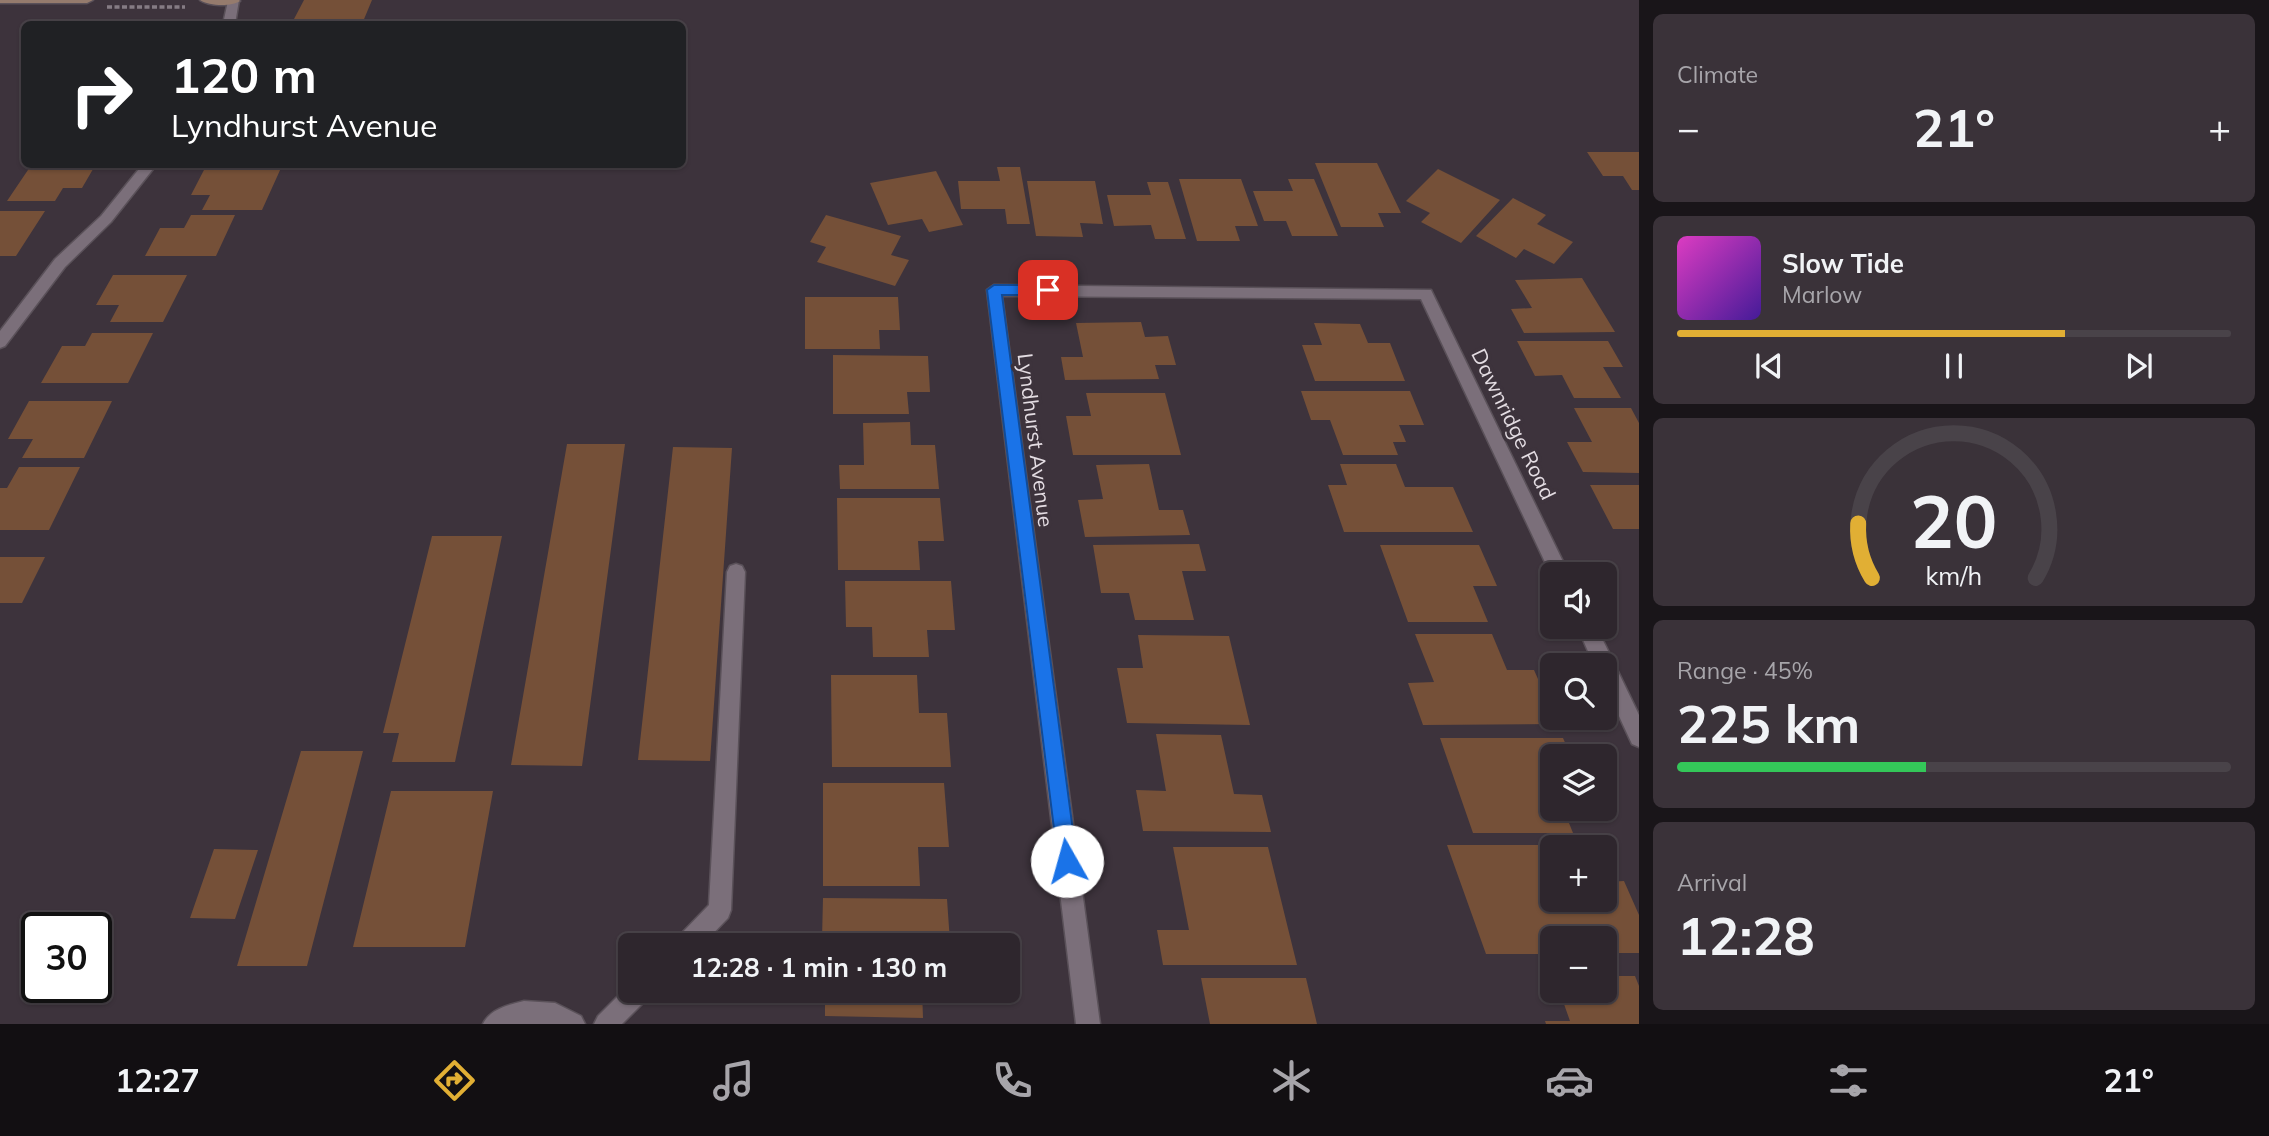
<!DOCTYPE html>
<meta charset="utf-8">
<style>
:root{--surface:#2e262d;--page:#3a3239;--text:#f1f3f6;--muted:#a7a5aa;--line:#494349;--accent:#e1af34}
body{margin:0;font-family:Mulish,sans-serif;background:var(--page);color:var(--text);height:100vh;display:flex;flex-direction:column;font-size:26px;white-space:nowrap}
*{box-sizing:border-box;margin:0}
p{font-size:23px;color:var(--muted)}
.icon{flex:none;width:38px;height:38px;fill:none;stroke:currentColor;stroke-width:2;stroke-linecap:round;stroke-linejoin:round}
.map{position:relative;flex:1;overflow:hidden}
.details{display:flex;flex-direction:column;gap:14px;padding:14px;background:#191519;width:630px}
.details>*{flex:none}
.banner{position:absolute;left:21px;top:21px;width:665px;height:147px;border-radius:10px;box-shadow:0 2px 5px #0004,0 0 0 2px var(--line);background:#202124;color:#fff;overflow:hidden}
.controls{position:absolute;left:1540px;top:562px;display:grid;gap:14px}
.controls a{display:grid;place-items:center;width:77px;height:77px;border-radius:10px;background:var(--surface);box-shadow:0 2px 5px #0004,0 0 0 2px var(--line);font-size:35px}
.speed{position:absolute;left:21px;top:912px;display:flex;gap:14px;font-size:35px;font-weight:700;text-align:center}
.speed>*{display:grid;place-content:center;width:91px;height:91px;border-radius:50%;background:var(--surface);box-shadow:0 2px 5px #0004,0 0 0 2px var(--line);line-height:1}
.speed .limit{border:4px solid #111;border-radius:10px;background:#fff;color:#111}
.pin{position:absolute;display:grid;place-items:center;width:60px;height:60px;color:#fff;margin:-30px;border-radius:14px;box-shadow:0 4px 10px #0006}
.me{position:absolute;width:77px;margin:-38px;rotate:353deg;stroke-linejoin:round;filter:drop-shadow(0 0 5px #0008)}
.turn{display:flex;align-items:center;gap:24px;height:147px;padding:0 35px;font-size:32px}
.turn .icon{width:91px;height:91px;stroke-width:2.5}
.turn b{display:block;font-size:49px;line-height:60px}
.big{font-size:52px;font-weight:700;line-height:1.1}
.details .tile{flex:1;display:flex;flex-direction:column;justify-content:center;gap:10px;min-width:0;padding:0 24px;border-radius:10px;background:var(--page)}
.details .dial{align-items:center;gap:0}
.dial svg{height:182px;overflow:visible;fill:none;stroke:var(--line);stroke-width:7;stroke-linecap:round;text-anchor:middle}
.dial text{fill:var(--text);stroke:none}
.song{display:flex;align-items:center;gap:21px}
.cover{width:84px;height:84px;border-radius:10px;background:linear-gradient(135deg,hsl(310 70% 55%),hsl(260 70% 35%))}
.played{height:7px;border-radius:4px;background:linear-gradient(90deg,var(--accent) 70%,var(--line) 70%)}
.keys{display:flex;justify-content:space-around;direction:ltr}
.heat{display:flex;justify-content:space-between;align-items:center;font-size:38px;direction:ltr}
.charge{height:10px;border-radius:5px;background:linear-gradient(90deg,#34c759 45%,var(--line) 0)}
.trip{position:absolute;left:618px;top:933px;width:402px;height:70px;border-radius:10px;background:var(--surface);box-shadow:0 2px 5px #0004,0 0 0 2px var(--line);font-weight:700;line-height:70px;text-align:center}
.tabs{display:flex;height:112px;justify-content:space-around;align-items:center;background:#120f12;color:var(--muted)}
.tabs .icon{width:49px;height:49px}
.tabs .active{color:var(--accent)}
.tabs b{font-size:32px;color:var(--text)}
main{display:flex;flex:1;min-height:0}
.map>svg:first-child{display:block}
</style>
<main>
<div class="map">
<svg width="1639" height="1024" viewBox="0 0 1639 1024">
<rect width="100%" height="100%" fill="#3d333c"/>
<path fill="#755038" d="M304 0H372L362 24H307L310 19H294Z
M1587 152H1639V190H1632L1623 176H1603Z
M1315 163H1377L1401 213H1378L1384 227H1341Z
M32 164H96L82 188H63L55 201H7Z
M997 167H1020L1030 224H1007L1005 209H961L958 181H1000Z
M205 168H281L262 210H202L210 195H191Z
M1438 169 1500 200 1461 243 1421 222 1430 213 1406 201Z
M936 171 963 225 929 232 922 219 888 225 870 183Z
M1179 179H1241L1258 226H1235L1240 241H1197Z
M1288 179H1314L1338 236H1292L1286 221H1264L1253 191H1293Z
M1027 181H1095L1103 224 1080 223 1083 237 1036 236Z
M1147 182H1168L1186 239H1155L1151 225 1114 226 1107 195H1151Z
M1513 198 1546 215 1537 224 1573 242 1554 264 1524 249 1516 258 1476 236Z
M0 211H45L16 256H0Z
M191 215H235L216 256H145L160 228H184Z
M826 215 901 236 891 255 909 260 895 286 817 262 826 247 810 242Z
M113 275H187L163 322H110L119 305H96Z
M1582 278 1615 332 1524 333 1511 309 1532 308 1515 280Z
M805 297H898L900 330H879L880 349H805Z
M1141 322 1145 337 1168 336 1176 365H1155L1159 379 1065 380 1061 357H1083L1076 323Z
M1314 323 1360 324 1368 343H1390L1405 381H1315L1302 345H1322Z
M92 333H153L128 383H41L62 346H85Z
M1517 341H1608L1623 367H1603L1621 398H1574L1562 375 1535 376Z
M833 355 928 356 930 392H907L909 414H833Z
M1301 391H1410L1424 425H1399L1406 442H1393L1398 455H1343L1330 420H1311Z
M1086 393H1165L1181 455H1073L1066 416H1091Z
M29 401H112L84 458H22L33 439H8Z
M1574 408H1631L1639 423V473L1583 472 1567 442H1592Z
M910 422 911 445H935L939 489H840L839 465H864L863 423Z
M567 444H625L582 766 511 765Z
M673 447 732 448 710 761 638 760Z
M1149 464 1159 510H1183L1190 535 1085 537 1078 500 1103 499 1096 465Z
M1340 464H1396L1405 487H1453L1473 532H1344L1328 485H1347Z
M19 467H80L49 530H0V488H7Z
M1590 485H1639V529H1613Z
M837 498H940L944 541H918L920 570H838Z
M432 536H502L455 762H392L399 733H383Z
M1199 544 1206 571H1182L1194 620H1135L1129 593H1101L1093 545Z
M1380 545H1479L1497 586H1473L1488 622H1408Z
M0 557H45L22 603H0Z
M845 581H951L955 630H927L929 657H873L872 627H846Z
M1415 634H1492L1507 670H1534L1558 724 1423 725 1408 683 1434 682Z
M1138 635 1229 636 1250 725 1127 723 1117 668H1143Z
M831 675H917L919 713H947L951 767H832Z
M1156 734 1221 735 1234 794 1262 795 1271 832 1143 831 1136 790 1166 791Z
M1440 738H1563L1571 756H1552V808H1563L1573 833H1473Z
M301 751H363L307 966H237Z
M823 783H944L949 847H918L920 886H823Z
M391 791H493L465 947H353Z
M1447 845H1552V900H1605V882L1624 881 1639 915V953H1605V938H1552V954H1486Z
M1173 847H1268L1297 965H1163L1157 930H1189Z
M214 849 258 850 235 919 190 918Z
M823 898 947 899 950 942 852 945V940L822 939Z
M1605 976H1635L1639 986V1024H1546L1545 1021H1570L1559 990H1605Z
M1201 978H1306L1317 1024H1210Z
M825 990H922L923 1018 825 1016Z"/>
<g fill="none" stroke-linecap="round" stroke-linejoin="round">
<defs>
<path id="lane" d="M736 564 742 566 745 572 731 910 728 918 702 945H675L678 937 709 905 727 572 730 566Z
M630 984V990H651L648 998 622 1024H594L598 1016Z
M524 1001 555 1003 581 1016 585 1024H483C490 1009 508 1005 524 1001Z"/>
<path id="street" d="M239 0 235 24H223L228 1Z
M143 164H157L111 222 65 267 5 346 0 348V331L55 259 101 216Z
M994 285 1431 290 1569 574H1552V577L1421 299 1002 296 1100 1024H1076L987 290Z
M1577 626H1596L1639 715V747L1632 744 1605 686V665H1594Z"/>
<path id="secondary" d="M0 0H93L87 3H0Z
M200 0H239L240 1C231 7 209 6 200 0Z"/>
</defs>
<use href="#lane" stroke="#5a5159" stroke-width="3"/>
<use href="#street" stroke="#5a5159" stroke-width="3"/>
<use href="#secondary" stroke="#5a5159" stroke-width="3"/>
<path stroke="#857c84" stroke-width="3.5" stroke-dasharray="5 2.5" stroke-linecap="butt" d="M107 7H185"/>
<use href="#lane" fill="#7b6f7a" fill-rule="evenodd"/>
<use href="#street" fill="#7b6f7a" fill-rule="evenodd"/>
<use href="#secondary" fill="#957b6d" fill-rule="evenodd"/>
</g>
<path fill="#1a73e8" stroke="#114b97" stroke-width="2" d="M994 285H1048L1055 290 1048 295H1002L1077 861 1074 868 1067 871 1060 868 1058 861 987 290Z"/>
<g text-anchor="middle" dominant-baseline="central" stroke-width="7" stroke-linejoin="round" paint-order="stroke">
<g font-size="21" fill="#e4dde3" stroke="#3d333c">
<text transform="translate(1514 424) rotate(64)">Dawnridge Road</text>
<text transform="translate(1036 440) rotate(83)">Lyndhurst Avenue</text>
</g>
</g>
</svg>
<div class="controls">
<a><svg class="icon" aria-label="sound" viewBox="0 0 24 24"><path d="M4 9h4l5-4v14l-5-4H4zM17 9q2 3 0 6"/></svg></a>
<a><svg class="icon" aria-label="search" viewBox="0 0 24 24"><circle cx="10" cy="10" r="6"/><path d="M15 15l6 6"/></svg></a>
<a><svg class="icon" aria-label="layers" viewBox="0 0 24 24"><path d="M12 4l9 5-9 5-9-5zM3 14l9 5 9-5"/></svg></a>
<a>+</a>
<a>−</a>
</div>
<div class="speed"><div class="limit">30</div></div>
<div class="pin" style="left:1048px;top:290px;background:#d93025"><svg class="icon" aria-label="arrive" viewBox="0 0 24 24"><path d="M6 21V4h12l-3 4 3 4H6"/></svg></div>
<svg class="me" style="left:1067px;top:861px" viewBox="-20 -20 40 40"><circle r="19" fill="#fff"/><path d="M0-13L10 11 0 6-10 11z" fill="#1a73e8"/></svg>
<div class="trip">12:28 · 1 min · 130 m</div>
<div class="banner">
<div class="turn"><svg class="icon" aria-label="right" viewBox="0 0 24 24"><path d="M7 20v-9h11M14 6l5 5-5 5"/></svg><div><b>120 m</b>Lyndhurst Avenue</div></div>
</div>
</div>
<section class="details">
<div class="tile"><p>Climate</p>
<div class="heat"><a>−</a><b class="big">21°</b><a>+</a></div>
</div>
<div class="tile">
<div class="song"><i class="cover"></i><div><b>Slow Tide</b><p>Marlow</p></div></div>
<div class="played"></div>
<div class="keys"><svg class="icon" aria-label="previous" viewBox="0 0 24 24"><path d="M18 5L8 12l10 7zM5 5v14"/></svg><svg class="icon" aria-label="pause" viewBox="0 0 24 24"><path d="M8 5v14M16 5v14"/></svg><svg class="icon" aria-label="next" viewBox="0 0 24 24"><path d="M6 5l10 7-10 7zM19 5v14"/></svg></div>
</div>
<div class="tile dial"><svg viewBox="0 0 100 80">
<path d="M14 69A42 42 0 1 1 86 69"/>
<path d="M14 69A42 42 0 0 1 8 45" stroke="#e1af34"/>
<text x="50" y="56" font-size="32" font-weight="700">20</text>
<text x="50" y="72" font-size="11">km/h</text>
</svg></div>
<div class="tile"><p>Range · 45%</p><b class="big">225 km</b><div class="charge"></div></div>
<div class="tile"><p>Arrival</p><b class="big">12:28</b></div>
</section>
</main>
<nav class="tabs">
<b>12:27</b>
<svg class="icon active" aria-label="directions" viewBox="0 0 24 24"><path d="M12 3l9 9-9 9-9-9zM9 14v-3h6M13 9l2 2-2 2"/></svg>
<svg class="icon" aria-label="music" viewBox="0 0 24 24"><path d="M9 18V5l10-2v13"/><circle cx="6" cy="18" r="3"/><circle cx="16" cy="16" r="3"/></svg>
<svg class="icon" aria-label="phone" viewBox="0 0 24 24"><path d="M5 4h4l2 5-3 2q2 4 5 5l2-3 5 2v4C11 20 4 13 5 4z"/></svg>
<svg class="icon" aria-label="climate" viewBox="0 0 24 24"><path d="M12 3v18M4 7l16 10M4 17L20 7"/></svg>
<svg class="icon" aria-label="car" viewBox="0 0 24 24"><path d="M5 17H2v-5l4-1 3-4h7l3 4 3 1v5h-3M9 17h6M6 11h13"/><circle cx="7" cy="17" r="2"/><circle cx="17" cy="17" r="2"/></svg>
<svg class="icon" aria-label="filters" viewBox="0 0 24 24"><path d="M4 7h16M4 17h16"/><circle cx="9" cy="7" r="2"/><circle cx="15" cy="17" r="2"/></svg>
<b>21°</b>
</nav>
